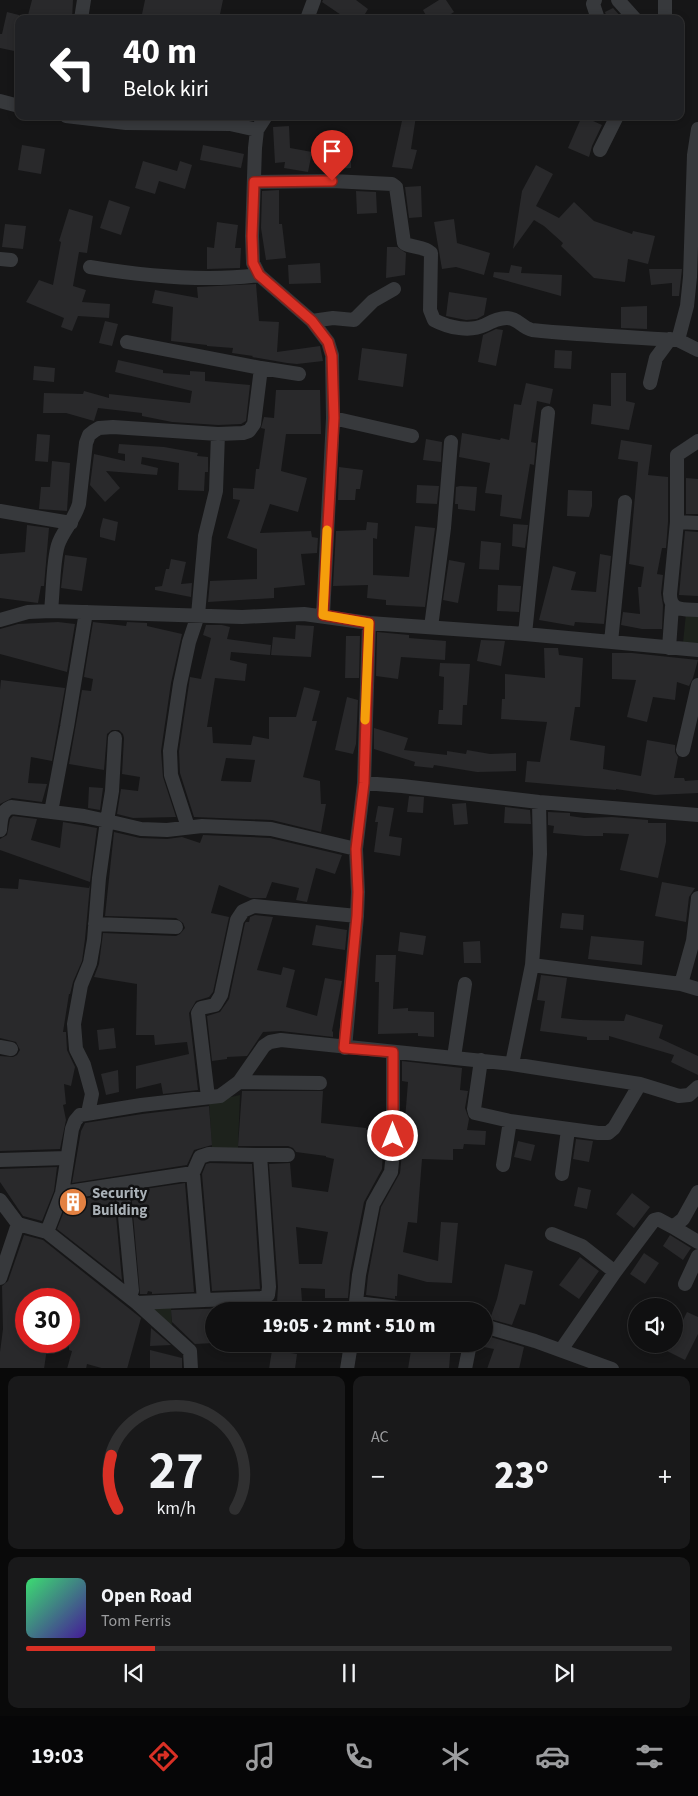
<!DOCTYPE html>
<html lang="id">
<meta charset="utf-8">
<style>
:root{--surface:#101011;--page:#19191a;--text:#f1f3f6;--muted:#9c9d9f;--line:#303031;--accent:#d93025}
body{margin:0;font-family:"Source Sans 3",sans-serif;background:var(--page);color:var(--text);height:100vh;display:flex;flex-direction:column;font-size:19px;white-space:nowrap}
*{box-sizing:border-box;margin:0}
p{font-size:16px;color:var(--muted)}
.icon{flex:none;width:28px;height:28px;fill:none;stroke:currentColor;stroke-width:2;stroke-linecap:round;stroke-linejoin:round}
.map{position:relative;height:1368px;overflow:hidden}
.side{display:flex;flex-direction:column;gap:8px;padding:8px;background:#090909;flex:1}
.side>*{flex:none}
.hud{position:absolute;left:15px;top:15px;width:669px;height:105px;border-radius:10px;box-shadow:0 2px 8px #0003,0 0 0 1px var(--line);background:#202124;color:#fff;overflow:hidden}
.buttons{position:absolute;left:628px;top:1298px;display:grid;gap:10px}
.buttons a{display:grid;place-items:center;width:55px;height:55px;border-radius:50%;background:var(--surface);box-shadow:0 2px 8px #0003,0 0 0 1px var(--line);font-size:25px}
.speed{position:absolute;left:15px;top:1288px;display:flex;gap:10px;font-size:25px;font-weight:700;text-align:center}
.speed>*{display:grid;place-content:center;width:65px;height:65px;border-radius:50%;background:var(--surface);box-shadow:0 2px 8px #0003,0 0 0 1px var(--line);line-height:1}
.speed .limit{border:8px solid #d22;background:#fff;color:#111}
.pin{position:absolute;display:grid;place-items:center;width:42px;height:42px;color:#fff;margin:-51px -21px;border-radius:50% 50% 50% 0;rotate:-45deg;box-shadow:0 0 5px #0007}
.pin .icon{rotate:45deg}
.me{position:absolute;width:55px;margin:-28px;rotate:0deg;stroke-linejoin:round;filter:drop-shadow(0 0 4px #0008)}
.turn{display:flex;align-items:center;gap:18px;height:105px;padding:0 25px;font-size:22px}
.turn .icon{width:65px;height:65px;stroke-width:2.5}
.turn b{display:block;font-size:35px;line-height:42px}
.big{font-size:38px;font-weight:800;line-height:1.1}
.side .widget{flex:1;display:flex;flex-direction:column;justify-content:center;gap:8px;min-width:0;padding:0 18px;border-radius:10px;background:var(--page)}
.side .dial{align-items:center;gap:0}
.dial svg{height:130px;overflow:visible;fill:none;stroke:var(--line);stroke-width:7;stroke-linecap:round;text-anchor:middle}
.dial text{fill:var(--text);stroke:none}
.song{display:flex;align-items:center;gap:15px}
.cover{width:60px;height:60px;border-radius:8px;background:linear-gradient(135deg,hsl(140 70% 55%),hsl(260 70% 35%))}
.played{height:5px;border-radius:2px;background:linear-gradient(90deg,var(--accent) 20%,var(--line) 20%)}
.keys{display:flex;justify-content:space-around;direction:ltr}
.heat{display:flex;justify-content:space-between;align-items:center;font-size:28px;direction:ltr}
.side .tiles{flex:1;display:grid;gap:8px;grid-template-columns:1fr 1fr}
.widget:last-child{grid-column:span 2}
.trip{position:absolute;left:205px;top:1302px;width:288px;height:50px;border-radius:25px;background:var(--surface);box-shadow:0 2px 8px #0003,0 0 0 1px var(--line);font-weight:800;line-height:50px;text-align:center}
.dock{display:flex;height:80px;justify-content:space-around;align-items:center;background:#060607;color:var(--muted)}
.dock .icon{width:35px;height:35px}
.dock .active{color:var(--accent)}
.dock b{font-size:22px;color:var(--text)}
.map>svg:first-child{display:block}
</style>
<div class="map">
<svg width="698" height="1369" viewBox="0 0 698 1369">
<rect width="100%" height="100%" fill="#161617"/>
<path fill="#1d221c" d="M686 613 698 614V644L683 643Z
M240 1095 238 1148H212L209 1102Z
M171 1307 172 1326 151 1308Z"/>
<path fill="#29292b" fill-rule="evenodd" d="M32 0H73L72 19H27Z
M145 0H223L219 19H141Z
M323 0H356L368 9 362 19H347L322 2Z
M439 0H446L454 12 443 19H428L423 10Z
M613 8 623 19H607L605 12Z
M7 12 19 15V52L0 48V34H2Z
M403 116H416L411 149 417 150 412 169 392 167Z
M582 116 602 125 592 146 589 157 568 148Z
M289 126 290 148 312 152 308 172 284 168 285 162 275 163 273 127Z
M22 145 45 149 41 174 18 170Z
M203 145 244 154 241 168 200 160Z
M331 156H351V168L331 169Z
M143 161 177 171 180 161 192 165 185 189 159 181 155 194 135 188Z
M536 165 553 174 536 206 559 218 574 202 594 221 632 234 633 231 655 236 648 264 628 259 625 282 594 278 561 246 563 243 544 226 534 220 513 249 522 191Z
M421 186 422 217 409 218 405 187Z
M279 190V224H282L286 258 266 260 261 228 262 191Z
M356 191 376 192 377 213 357 214Z
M109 200 130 207 121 235 100 228Z
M69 209 93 216 87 253 79 252 73 286 86 290 82 302 110 304 109 318 78 316 72 331 61 327 64 318 26 302 39 280 53 285 61 242 59 241Z
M454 219 457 243 490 253 484 275 456 267 442 269 434 222Z
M217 222 238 225 235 248H241L240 268 207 269V247L214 248Z
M5 224 26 226 23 249 2 247Z
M387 247H397L406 253 405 275 386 278Z
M320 263 321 283 289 284 288 265Z
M511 265 522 267 521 273 562 275 561 296 493 277 494 272 509 273Z
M649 269H682L679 296H672V283L651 285Z
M256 284 259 321 279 322 277 352 320 346 323 361 297 364 287 363 252 357 253 356 232 353 233 348 207 346V345L171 341 173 307 152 303 155 290 198 298 197 287Z
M449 292 487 298 484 315 477 319 466 320 446 316Z
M647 306V329L621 328V307Z
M105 321 118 324 112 346 99 343Z
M496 329 503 330 496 366 478 362 483 335Z
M362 348 407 354 403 387 358 380Z
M555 350 572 351 571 369 554 368Z
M118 360 163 370V373L190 375V371L205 372V381L250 385 246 421 241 424 218 425 172 422 142 416V413L98 408 94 421 66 413H43L44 393 83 394 84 391 109 398V394L190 403 192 391 115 372Z
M34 366 55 368 54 382 33 380Z
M611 373H626V401L635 403 629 430 591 424 593 404 611 406Z
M526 383 553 389 550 404 537 401 531 442 536 443 534 465 530 464 521 519 500 516 502 495 485 493 490 463 459 457 462 433 500 440 501 438 509 440 514 404 521 405Z
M276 390H320L321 434H286L281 471 307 478 298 512 270 504 260 533 311 531 312 537 318 538 317 553 301 554 305 585 274 588V598L208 602 210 581 257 579V549L227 538 240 500 233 499V488L254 489 256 469H259L265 429 261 428 264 417 274 418Z
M37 434 50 435 48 462 35 461Z
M426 439 442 442 441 462 423 460Z
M621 440 652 445 648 475 668 477V522L666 548H662L657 574 663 575 661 593 663 605 662 629H642L621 625 623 612 640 614 638 587H641L644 567 629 564 638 462 618 459Z
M119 444 164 447 198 453 197 456 208 457V472H205L204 491 178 490 179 463 142 457 141 464 158 468 157 475 106 471 120 488 105 502 90 485 94 454 125 461V454L118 453Z
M52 461 70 463 67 511 39 509 41 487H50Z
M339 467 363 470 360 489H356L355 500H338Z
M686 478 698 479V514H686Z
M417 485 439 486 437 504 416 503Z
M460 486 477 487 475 511 458 509V504H455L456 487Z
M568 490 592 491V506L589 517 567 516Z
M103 518 118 522 115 541 100 537V530Z
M367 522 378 523 377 539 373 538V575L409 577 415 526 435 528 425 607 386 605V600L367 598 368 585 333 586 336 531 366 530Z
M513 524 528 525 525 548 512 546Z
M27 525 49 528 44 586H41L38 603 0 598V554L25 552Z
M685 531 698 532V596L679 595Z
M481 541 501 543 499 570 479 569Z
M600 554 611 556 604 624 575 622 574 626 539 620 553 566 576 572 571 590 596 592Z
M65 555 87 558 82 591 61 588Z
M171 559 186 562 181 584 192 583 191 597 155 590V587L162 586 166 569H169Z
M449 560 465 563 458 603 443 600Z
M498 585 521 586 519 612 497 611Z
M58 622 75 624 67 672 0 654V629L18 624Z
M93 622 126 626 127 622 147 623V626L182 634 171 683 161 751 163 777 176 817 133 818 117 814 121 789 138 791 140 777 122 774 124 738 123 734 119 730H112L107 734 104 770 69 764 82 690 91 691 93 679 84 677Z
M206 625H222L230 627 227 639 271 645 270 655 231 652 230 660 247 664 245 681 215 678 207 727H212L213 743 251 745 253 736 269 739V717H296L304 687 320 691 312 721H317L303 777 320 781 321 804H326L321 832 272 820 194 817 180 773 179 751 190 677 201 679 211 638 203 635ZM226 758 255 760 251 782 221 781Z
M296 625 314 626 311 657 271 655 273 637 295 639Z
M377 632 409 635V638L446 641 445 660 401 657 398 679 376 676Z
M346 636H360L359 678H345Z
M481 640 505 641 501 666 477 661Z
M544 648H558L559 655 583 658 580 707H575L570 740 605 746 603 769 641 776 647 740 675 745V752L678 757 674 778H684L685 781 698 780V793L655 795 616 789V790L525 782 527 761 540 762 547 722 501 719 502 699H505V674L545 678Z
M612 653H632L698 660 693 678 689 686 677 682 675 700 653 697 647 722 627 717 636 680 612 679Z
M440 663 470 664 467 705H463L462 725 438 724 439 710H443L444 677 439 676Z
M1 680 65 688 52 761 31 757 28 783 47 784 42 802 12 798 0 804V690Z
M347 697 358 700 356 744 353 754 335 750Z
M374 728 408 738 404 750 447 755V751L466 754 467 750 490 754 516 753V771L477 772 434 765 433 768 414 766 415 762 374 749Z
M89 787 103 788 100 810 88 808Z
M409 796 424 797 423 813 407 812Z
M466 803 468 824 454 825 452 804Z
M378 806 394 808 389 836 402 838 400 856 374 852 378 822H375Z
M505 807 530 810 531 824 504 823Z
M548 812 570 813V816L584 818 612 817 648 820V823H666V842L658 878 620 870 629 834 603 833V836H585L553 833 554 826 548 825Z
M13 816 37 819 31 840 60 848 63 822 97 828 90 882 0 850V839L7 835 10 819Z
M114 832 140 838 167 839 182 837 200 843 203 835 270 838 342 855 335 874 316 868 307 902 296 900 299 888 272 882 266 898H250L219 885 211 913 229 917 213 992 209 997 196 1001 189 1013 198 1090 163 1094 161 1083 136 1089V1066L189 1054 187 1042 155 1045 154 1035H136L137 984 94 977 99 964 103 933 176 936 180 934 185 928 183 923 176 918 105 916Z
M19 879 89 888 90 885 85 939 82 961 73 982 70 994H69L63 1032H66L67 1050 75 1067 71 1086 64 1084 66 1104 63 1105 66 1120 60 1149 0 1151V1056L13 1057 17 1055 20 1050 16 1042 0 1038V888L18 889Z
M662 882 695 888 689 897 686 922 655 916Z
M562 913 584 915 583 930 560 928Z
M255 915 273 917 257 970 281 975 283 967 295 970 286 1007 317 1016 325 978 342 981 332 1031 333 1032V1037L281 1031 263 1032 247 1056 227 1057V1059L212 1061 207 1016 220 1012 229 999 245 923 246 922H249L250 917Z
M316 925 347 930 345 950 312 945Z
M400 932 426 936 423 955 398 951Z
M591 936 644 941 642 965 588 959Z
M480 941 481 963H464L463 942Z
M376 955H396L393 1009 408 1008V1011L434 1012V1037L418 1036V1033L378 1034 379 982H375Z
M541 975 567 978 561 1018 580 1020 624 1021 626 1014 663 1025 659 1038 698 1056V1075L671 1062 674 1055 609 1036V1040H587V1037L540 1031 545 1001 537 1000Z
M114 1028 116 1048 99 1050 97 1030Z
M402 1061 462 1068 460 1090 468 1091 465 1108 469 1119 467 1130 486 1131 485 1145 464 1144 463 1149H453V1160L422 1159 417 1223 408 1222 403 1252 438 1261 441 1222 458 1223 452 1283 427 1282 398 1274 397 1296H395V1299L366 1295 368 1276 381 1207 400 1173 402 1153V1121L405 1120 408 1082 402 1081Z
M118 1070 119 1092 106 1095 101 1074Z
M242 1091H323L321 1123 366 1128V1130L384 1131 382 1169 364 1202 350 1273 348 1298H325V1289L301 1288 302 1301 277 1303 278 1287 269 1164 290 1163 292 1187 328 1192 334 1159 326 1157V1156L296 1152 293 1148 288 1146H238ZM296 1227 328 1232 322 1264H299Z
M209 1106 212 1145 194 1150 187 1165 72 1183 81 1131 85 1123 142 1114Z
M576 1139 593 1141 589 1162 573 1159Z
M518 1141 535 1145 531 1161 514 1157Z
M210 1163 252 1164 260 1289 212 1291 202 1174 206 1164Z
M57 1167 54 1191 42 1221 23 1216 0 1182V1169Z
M185 1183 194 1292 152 1294V1292L148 1291 147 1294H140L131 1191Z
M578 1187 591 1190 587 1209 574 1206Z
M632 1193 650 1207 634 1228 616 1214Z
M114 1194 122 1280 57 1229 68 1201Z
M24 1235 43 1240 141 1318 127 1369H105L87 1364 86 1369H67L72 1351 69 1350V1299H26V1341H48L44 1369H0V1352L3 1329 2 1286 8 1281Z
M670 1235 691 1248 683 1260 663 1246Z
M644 1253 659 1263 645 1284 630 1274Z
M580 1257 599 1271 579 1299 559 1285Z
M505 1264 533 1271 525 1305 520 1304 512 1325 490 1319 497 1299Z
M231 1308 232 1311H214V1343L195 1344 172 1322 171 1310Z
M687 1312 698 1317V1334L685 1360 667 1351 671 1344H674V1338Z
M151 1328 171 1345 150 1346Z
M484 1335 524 1347 519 1369H487L494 1349 484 1347Z
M412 1344H451L449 1369H408Z
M150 1350 182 1358V1369H150Z
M272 1350 297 1354 295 1369H269Z"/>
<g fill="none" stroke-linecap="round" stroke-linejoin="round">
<path stroke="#37393c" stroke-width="14" d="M595 0 593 4 598 19
M618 0 635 19
M81 19 84 0
M307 19 314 0
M665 19V0
M0 101 19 106
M66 116 126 123 230 124 257 130
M266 116 257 130 255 148 252 236 253 263 259 275 312 321 328 342 332 355 333 418 323 615
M698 129 694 155 690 277 687 306 678 340 698 350
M600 150 617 116
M254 182 332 181 392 184 396 187 404 243C412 248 424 246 431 253L430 310 434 320C449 328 470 332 485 325 492 321 498 318 507 318 518 318 522 328 532 330 580 335 629 337 678 340
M0 259 11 260
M90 267C144 276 204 282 259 275
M312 321 333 318 354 320 373 301 394 289
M261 368 299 374
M650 383 656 358 670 339
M333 418 412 436
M698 441 677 455V522L670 594C670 612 684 609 698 610
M0 511 71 523
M677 522 698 523
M51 611C53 593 53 561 58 545 63 530 74 521 79 504L86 443 89 435 94 431 99 428 113 427 218 434 243 433 249 431 254 424 261 368 127 342
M0 620 28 612 51 611 242 617 304 614 369 623 525 634 698 650
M431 627 444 528 451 442
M525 634 548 413
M611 642 625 502
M669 648 672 606
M115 738 112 791 107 821 141 829 167 830 202 826 271 829 356 849
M683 750 698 685
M364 783 402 786 539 802 698 815
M539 802 540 854 532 965 681 984
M51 812 67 727 86 612
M188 827 171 775 170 751 180 684 189 642 198 615 205 536 216 491 218 434
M0 830C1 819 1 811 11 807L84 816 107 821 99 878 94 940 90 963 81 985 74 1024 76 1049 84 1065 92 1094 88 1113
M698 898 693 941 681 984 698 989
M95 924 176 927
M0 1047 11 1049
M345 1048 357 916 358 892 356 849 364 783 369 623
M454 1057 465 984
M481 1060 474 1109 475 1113 510 1121 598 1133H608L614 1128 640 1084
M512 1064 532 965
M239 1082 264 1046 270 1042 281 1040 512 1064 640 1084 679 1096 689 1095 698 1087
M208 1097 198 1013 201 1008 215 1005 221 995 237 920 243 911 254 906 357 916
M209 1154 260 1155 269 1287 268 1295 262 1298 204 1300 193 1173 200 1157Z
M260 1155H288
M0 1160 67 1158
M503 1165 510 1121
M562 1174 568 1130
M122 1184 132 1291
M62 1193 193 1173
M0 1200 18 1224
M18 1224 47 1232 137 1303 190 1351 191 1369
M673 1227 698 1242
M47 1232 62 1193 72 1129 75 1121 80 1115 141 1105 220 1096 239 1082 320 1083
M552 1234 582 1246 615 1272
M0 1278 18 1224
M685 1284 698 1256
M137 1303 204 1300
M356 1303 426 1311
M355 1311 359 1275 373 1204 391 1172 393 1153V1052
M484 1326 535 1341 612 1369
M561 1350 615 1272 654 1220 658 1219 673 1227 683 1219 698 1192
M347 1369 351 1344
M465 1369 470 1344"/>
</g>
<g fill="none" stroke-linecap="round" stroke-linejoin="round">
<defs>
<path id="route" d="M332 181 254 182 252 236 253 263 259 275 312 321 328 342 332 356 334 418 323 615 369 623 364 783 356 849 358 892 357 916 344 1048 393 1052V1136"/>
</defs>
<use href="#route" stroke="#8d1f18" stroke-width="12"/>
<use href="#route" stroke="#d93025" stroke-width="9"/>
<path stroke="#f59e0b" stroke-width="9" d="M327 530 323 615 369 623 365 720"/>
</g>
<defs>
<symbol id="building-disc" viewBox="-11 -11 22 22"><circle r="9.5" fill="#e38142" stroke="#111112"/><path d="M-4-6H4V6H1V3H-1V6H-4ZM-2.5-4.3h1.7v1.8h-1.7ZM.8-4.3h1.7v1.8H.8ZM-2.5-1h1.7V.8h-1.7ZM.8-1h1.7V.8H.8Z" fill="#fff"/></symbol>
</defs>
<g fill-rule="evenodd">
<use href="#building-disc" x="57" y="1186" width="32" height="32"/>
</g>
<g text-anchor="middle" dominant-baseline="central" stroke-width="5" stroke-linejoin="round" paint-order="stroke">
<g font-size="15" font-weight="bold" fill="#a9b0b6" stroke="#111112" text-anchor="start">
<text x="92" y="1193">Security<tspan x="92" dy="17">Building</tspan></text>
</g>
</g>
</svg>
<div class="buttons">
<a><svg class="icon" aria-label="sound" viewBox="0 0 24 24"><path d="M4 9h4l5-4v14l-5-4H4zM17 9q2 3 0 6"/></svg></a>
</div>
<div class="speed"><div class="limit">30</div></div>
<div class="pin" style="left:332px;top:181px;background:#d93025"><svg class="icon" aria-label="arrive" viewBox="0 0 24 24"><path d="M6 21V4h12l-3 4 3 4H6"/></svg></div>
<svg class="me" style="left:393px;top:1136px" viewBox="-20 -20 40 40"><circle r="17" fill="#d93025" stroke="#fff" stroke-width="3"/><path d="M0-11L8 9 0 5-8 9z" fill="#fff"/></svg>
<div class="trip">19:05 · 2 mnt · 510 m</div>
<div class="hud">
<div class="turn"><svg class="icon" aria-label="left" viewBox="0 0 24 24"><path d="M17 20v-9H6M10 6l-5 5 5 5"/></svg><div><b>40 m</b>Belok kiri</div></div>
</div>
</div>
<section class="side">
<div class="tiles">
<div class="widget dial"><svg viewBox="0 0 100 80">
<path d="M14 69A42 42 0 1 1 86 69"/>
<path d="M14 69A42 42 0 0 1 10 36" stroke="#d93025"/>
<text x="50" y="56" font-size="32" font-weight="700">27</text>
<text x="50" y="72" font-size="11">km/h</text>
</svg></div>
<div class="widget"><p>AC</p>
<div class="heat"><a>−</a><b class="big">23°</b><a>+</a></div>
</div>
<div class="widget">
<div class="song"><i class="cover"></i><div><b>Open Road</b><p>Tom Ferris</p></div></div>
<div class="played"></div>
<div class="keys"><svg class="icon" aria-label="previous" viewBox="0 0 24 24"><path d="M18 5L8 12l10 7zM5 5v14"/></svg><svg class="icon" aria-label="pause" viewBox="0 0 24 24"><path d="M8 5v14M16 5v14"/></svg><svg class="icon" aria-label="next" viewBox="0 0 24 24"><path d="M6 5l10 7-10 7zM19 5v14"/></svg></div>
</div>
</div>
</section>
<nav class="dock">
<b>19:03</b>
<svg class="icon active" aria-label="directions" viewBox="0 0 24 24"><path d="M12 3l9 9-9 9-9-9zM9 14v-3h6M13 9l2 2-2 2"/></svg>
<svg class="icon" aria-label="music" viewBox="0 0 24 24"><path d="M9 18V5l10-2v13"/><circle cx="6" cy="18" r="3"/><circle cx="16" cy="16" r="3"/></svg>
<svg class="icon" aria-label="phone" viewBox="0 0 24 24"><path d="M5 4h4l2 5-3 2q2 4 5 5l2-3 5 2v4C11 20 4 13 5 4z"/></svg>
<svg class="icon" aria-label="climate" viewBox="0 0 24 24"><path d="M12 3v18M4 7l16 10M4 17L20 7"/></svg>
<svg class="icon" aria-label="car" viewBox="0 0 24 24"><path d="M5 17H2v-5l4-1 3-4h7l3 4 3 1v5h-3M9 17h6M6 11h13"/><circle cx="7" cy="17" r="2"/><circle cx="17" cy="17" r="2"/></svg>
<svg class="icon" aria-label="filters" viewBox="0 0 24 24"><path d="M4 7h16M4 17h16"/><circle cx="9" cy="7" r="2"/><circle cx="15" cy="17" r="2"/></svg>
</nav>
